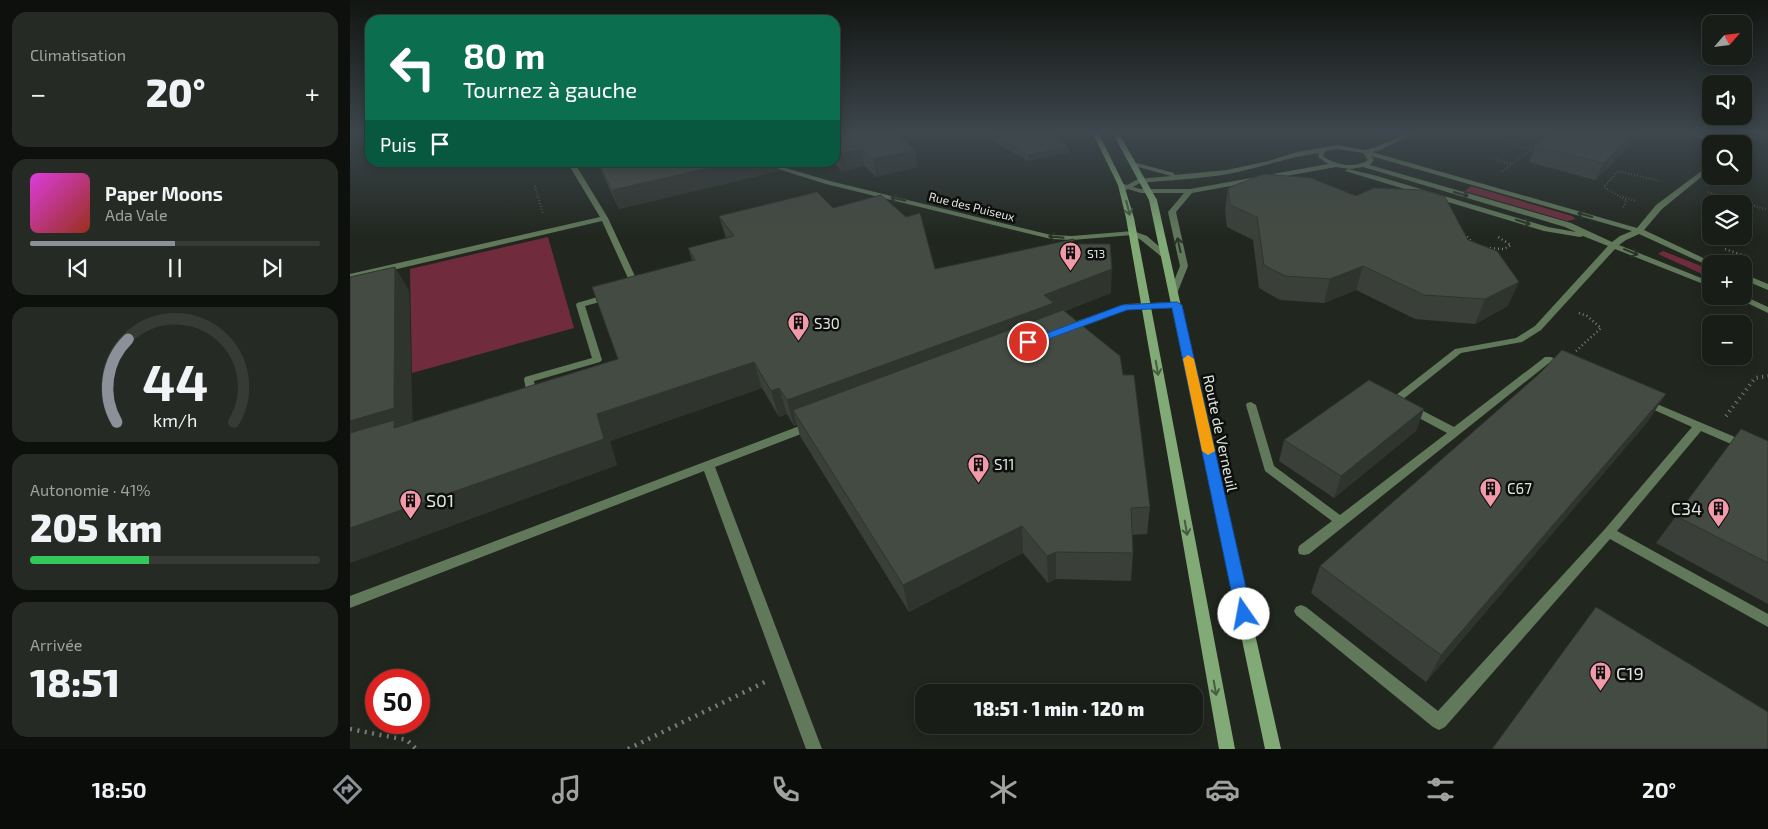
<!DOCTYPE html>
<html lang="fr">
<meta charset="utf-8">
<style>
:root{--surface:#191d17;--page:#262a24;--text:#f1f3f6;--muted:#9fa2a1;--line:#373b36;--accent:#8c9099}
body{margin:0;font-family:"Exo 2",sans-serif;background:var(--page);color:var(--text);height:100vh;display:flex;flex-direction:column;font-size:19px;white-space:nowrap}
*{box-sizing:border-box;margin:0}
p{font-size:16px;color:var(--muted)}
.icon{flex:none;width:28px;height:28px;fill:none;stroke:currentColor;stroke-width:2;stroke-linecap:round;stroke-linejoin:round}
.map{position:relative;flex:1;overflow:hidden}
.panel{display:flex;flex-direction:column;gap:12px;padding:12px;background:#0e100d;width:350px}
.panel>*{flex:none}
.banner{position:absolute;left:15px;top:15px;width:475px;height:152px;border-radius:15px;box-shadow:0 2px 12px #0003,0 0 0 1px var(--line);background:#0b6e4f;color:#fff;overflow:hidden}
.needle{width:32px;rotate:62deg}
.controls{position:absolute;left:1352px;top:15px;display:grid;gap:10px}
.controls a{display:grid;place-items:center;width:50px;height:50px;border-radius:10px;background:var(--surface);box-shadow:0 2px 12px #0003,0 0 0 1px var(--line);font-size:25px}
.speed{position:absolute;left:15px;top:669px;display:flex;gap:10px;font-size:25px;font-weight:700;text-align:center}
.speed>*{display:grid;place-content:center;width:65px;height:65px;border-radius:50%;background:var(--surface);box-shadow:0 2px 12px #0003,0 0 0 1px var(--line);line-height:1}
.speed .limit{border:8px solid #d22;background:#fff;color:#111}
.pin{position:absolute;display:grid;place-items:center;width:42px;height:42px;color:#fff;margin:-21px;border:2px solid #fff;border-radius:50%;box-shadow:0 1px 5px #0007}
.me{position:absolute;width:55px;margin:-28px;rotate:348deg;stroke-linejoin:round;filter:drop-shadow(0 0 4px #0008)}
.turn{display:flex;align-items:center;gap:18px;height:105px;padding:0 15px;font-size:22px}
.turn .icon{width:65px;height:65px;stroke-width:2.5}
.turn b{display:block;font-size:35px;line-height:42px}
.then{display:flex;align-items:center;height:48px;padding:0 15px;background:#0003;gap:10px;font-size:19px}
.big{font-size:38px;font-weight:800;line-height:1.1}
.panel .tile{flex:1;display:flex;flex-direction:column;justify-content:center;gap:8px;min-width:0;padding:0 18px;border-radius:15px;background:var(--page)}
.panel .dial{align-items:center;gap:0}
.dial svg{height:130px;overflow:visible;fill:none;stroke:var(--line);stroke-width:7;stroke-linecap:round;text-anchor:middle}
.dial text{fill:var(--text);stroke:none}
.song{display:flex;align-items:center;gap:15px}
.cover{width:60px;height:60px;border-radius:8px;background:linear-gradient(135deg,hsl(300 70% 55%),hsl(10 70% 35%))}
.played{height:5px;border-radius:2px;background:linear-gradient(90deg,var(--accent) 50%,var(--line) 50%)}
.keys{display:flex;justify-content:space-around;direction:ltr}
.heat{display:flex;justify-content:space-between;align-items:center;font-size:28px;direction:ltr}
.charge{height:8px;border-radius:4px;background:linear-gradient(90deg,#34c759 41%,var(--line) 0)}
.trip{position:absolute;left:565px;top:684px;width:288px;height:50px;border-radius:15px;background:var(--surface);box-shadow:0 2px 12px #0003,0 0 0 1px var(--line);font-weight:800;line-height:50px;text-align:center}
.tab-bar{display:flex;height:80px;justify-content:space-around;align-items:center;background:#0a0c09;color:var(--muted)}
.tab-bar .icon{width:35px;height:35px}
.tab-bar .current{color:var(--accent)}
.tab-bar b{font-size:22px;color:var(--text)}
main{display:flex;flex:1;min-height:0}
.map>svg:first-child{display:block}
</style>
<main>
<section class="panel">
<div class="tile"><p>Climatisation</p>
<div class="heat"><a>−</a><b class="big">20°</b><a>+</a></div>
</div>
<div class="tile">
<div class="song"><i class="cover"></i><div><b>Paper Moons</b><p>Ada Vale</p></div></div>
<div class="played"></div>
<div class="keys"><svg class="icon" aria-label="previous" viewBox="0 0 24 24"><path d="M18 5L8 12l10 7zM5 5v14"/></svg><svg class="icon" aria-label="pause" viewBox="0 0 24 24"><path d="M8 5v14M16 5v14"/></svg><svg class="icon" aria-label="next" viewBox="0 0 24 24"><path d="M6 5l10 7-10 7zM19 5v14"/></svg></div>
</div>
<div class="tile dial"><svg viewBox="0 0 100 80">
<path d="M14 69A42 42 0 1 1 86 69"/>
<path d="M14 69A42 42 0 0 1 21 18" stroke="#8c9099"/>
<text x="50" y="56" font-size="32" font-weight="700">44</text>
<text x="50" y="72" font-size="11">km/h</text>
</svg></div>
<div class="tile"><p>Autonomie · 41%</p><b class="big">205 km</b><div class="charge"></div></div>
<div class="tile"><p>Arrivée</p><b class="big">18:51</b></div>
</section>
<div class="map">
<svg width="1418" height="749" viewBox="0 0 1418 749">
<rect width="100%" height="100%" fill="#21271f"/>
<path fill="#702c3c" d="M1121 186 1222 216 1226 219 1217 221 1115 191Z
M198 237 224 328 62 373 60 269Z
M1313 251 1361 270V278L1308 254Z"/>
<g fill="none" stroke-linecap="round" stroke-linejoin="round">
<path stroke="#787d77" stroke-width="2" stroke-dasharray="0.5 2.5" stroke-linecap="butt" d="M1182 132 1196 138
M1197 137 1199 136 1198 132
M1154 142 1181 149
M1143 159 1162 164
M1153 171 1188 144
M185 186 193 214
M1358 192 1418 210
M1273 197 1286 201
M1273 207 1277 201 1254 187 1268 171 1310 181"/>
<path stroke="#787d77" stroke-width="2.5" stroke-dasharray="1 3" stroke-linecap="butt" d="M1114 234 1124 244
M1136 248 1154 249 1161 245 1148 237
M1375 249 1398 257
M1226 351 1251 328 1237 316 1229 313"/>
<path stroke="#787d77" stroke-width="4" stroke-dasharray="1 4.5" stroke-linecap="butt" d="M1376 416 1405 378 1418 376"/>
<path stroke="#787d77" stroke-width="4.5" stroke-dasharray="2 5.5" stroke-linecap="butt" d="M0 729 57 740 66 749
M278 749 415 682"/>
<path fill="#61795a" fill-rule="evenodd" d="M1061 132H1068L1030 150 1022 152 1287 228 1306 205 1361 164V169L1312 209 1294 230 1366 264H1361V266H1359L1289 234 1276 240 1269 245 1361 282V287L1265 249 1191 330 1172 342 1111 353 1052 400 1104 427 1195 357H1201L1217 364 1219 366 1217 368H1211L1199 363 959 554 954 555 949 554 948 550 949 546 982 521 915 471 896 405 897 403 901 402 906 405 924 466 990 515 1097 433 1041 403 1040 401 1041 399 1105 349 1166 338 1185 326 1258 246 1233 236 1230 237 1194 231 995 171 998 169 1027 176 1198 227 1226 232 1215 227 1013 167 1000 169 986 167 842 193 826 212 838 266 828 291 824 294 820 291 830 266 818 212 834 193H791L778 189 774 191 768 185 771 183 777 185 788 179 821 176 781 165 780 164 783 162 824 173V175L877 170 918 161 947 152 987 145 1015 150 1026 147ZM987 149 1013 153 1018 160C1005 169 985 165 973 156L975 151ZM969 153 968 157 978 164 840 189H791L783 187 790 183C819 180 849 179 878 174 909 168 938 157 969 153ZM1021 156 1247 221 1282 231 1270 236 1262 242 1221 223 1020 165 1024 160Z
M1329 132H1338L1383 144H1372Z
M1401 132 1418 133V137L1402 133Z
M144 162H158L141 167 138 165Z
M217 162H224L258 218 290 287 289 289H283L282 287 252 221 0 280V274L250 217Z
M1394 274 1418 284V290L1394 280Z
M258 294 261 295 262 297 261 299 235 306 252 360 250 362 184 381 187 398 182 401 178 400 174 379 175 377 242 358 226 305 227 303Z
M1383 296H1394L1418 307V313Z
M827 302 831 305 830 307 777 310 719 330H713L711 328 713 326 776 304Z
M1295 399 1418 451V460L1351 431 1267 531 1418 614V627L1260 539 1095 727 1089 730 1083 727 946 615 944 611 946 607 951 605 956 607 1088 711 1255 529 1342 427 1291 404 1290 402Z
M460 422 464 423 465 426 464 429 365 467 472 749H456L354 471 0 608V596Z"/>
<path fill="#61795a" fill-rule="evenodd" d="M417 162H425L432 167 480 181 701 235 722 236 783 231 797 236 820 256 816 258H813L791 240 782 235 722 240 701 239 476 184 428 169Z"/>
<path fill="#82aa77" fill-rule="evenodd" d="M742 132H748L774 185 784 218 885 749H869L776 218 768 185Z
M762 132H768L807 200 931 749H915L799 200Z"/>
</g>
<path fill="#3a4039" d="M485 132 565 150 567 167 526 177 515 166 492 171 483 162H485Z
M651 132H708L709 138 706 139 719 147V153L678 161 642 140V134Z
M1289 138 1245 180 1179 162 1185 146Z
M247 162H427L429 171 269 209Z
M430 162H466L442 168Z
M878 188 1118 240 1158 306 1125 324 1065 319 1006 290 974 303 930 300 909 288 903 240 877 227 875 210Z
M483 208 585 269 724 244 761 293 715 311 773 375 800 507 797 534 782 535 783 553 781 581 706 579 698 583 673 553 559 612 450 436 447 425 444 426 437 414 429 417 412 388 260 441 267 465 0 563V277L59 290 62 422 268 359 342 260 338 248 376 238 369 216Z
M1074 409 1066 431 984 498 929 461 934 440Z
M1299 420 1076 682 961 593 970 566Z
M1391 429 1418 441V604L1306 543Z"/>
<path fill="#30342e" d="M709 132V138L700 140V134Z
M1286 132H1292L1289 138 1245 180 1253 163Z
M719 147V153L678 161V155Z
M512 149 515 166 492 171 489 154Z
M565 150 567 167 526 177 523 159Z
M385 162H427L429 171 269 209 262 190Z
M441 162H466L442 168Z
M1013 266 1006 290 974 303 980 279Z
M45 267 59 290 63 434 0 454V421Z
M762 269 761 293 704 315 443 410 447 425 444 426 437 400 694 295Z
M1169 282 1158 306 1125 324 1135 299Z
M404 362 412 388 260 441 267 465 0 563V528L247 414Z
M429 388 437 414 429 417 421 391Z
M1316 394 1299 420 1076 682 1091 655Z
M1074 409 1066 431 984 498 991 476Z
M672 526 673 553 559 612 553 585Z
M706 552V579L698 583 697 556Z"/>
<path fill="#444b42" stroke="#30342e" d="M485 132H544L565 150 523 159 512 149 489 154 485 150Z
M653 132H709L700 134 719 147 678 155 642 134Z
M1204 132H1286L1253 163 1185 146Z
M248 162H385L262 190Z
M914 174 961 178 1006 196 1024 188 1073 190 1095 197 1118 240 1147 251 1169 282 1135 299 1074 295 1013 266 980 279 935 276 914 265 907 217 880 205 878 188Z
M467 192 483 208 531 195 556 217 570 213 585 269 724 239 723 244H760L762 269 694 295 704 303 437 400 429 388 421 391 404 362 247 414 254 439 0 528V433L44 420V428L268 359 242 287 345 260 338 248 384 236 369 216Z
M45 267 44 408 0 421V277Z
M713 310 770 356 773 375H784L800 507 781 508 783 553 706 552 697 556 672 526 553 585 443 410Z
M1212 350 1316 394 1091 655 970 566 1189 374Z
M1019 380 1074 409 991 476 934 440Z
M1391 429 1418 441V563L1326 516Z
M1246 607 1418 712V749H1142Z"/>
<defs><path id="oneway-shaft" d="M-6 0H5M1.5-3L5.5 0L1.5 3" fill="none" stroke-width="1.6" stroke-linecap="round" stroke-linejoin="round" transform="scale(1.25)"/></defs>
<g stroke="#2a3427">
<use href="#oneway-shaft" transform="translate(1111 194) rotate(16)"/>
<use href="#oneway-shaft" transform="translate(548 199) rotate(-166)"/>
<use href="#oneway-shaft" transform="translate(1235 215) rotate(-164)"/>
<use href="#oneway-shaft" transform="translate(1173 222) rotate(17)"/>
<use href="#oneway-shaft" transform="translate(706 237) rotate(-174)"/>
<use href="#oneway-shaft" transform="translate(829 245) rotate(-102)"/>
<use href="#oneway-shaft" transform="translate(1281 252) rotate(22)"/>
</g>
<g stroke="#475c41">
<use href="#oneway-shaft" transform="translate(778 208) rotate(76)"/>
<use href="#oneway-shaft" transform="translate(807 368) rotate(80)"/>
<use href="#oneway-shaft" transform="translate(836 528) rotate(80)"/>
<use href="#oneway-shaft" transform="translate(865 688) rotate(80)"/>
</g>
<linearGradient id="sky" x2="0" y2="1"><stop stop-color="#121511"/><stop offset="0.56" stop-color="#3d474d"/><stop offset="1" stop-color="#3d474d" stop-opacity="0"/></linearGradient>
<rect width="1418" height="237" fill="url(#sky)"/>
<path fill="#1a73e8" stroke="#114b97" d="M827 302 832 305 902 614 900 619 894 621 888 619 886 614 822 308 777 310 682 345H675L673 342 772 305Z"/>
<path fill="#f59e0b" d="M838 355 844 359 865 451 858 455 852 451 833 359Z"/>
<defs>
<symbol id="building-pin" viewBox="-11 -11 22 30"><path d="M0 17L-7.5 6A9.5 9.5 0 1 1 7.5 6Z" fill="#f39aaa" stroke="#0c0f0b"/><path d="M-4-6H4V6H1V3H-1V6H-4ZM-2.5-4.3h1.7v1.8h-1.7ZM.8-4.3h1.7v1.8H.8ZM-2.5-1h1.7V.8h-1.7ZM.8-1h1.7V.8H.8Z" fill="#111"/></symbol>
</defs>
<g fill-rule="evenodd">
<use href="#building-pin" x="708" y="240" width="25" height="34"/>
<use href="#building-pin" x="436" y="310" width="25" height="34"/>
<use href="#building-pin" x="616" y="452" width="25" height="34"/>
<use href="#building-pin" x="1128" y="476" width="25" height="34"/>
<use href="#building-pin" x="48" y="488" width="25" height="34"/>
<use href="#building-pin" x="1356" y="496" width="25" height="34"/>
<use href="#building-pin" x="1238" y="660" width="25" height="34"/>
</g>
<g text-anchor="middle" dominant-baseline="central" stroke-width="5" stroke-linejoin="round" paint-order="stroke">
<g font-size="12" fill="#e0e4df" stroke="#0c0f0b">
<text transform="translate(622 206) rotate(14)">Rue des Puiseux</text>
</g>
<g font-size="12" fill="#e0e4df" stroke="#0c0f0b" text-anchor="start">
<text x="737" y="253">S13</text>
</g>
<g font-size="15" fill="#e0e4df" stroke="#0c0f0b" text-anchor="start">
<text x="464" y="323">S30</text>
<text x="644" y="464">S11</text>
<text x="1157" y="488">C67</text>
</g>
<g font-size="15" fill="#e0e4df" stroke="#0c0f0b">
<text transform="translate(871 433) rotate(78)">Route de Verneuil</text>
</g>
<g font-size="18" fill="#e0e4df" stroke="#0c0f0b" text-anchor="start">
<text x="76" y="500">S01</text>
<text x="1352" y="508" text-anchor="end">C34</text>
<text x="1266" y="673">C19</text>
</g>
</g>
</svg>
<div class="controls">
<a><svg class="needle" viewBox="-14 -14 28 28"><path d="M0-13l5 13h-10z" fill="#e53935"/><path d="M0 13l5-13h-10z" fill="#9fa2a1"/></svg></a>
<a><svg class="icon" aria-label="sound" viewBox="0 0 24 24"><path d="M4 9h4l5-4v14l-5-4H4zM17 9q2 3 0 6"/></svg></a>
<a><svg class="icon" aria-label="search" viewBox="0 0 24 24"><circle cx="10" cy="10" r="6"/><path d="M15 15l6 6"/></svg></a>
<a><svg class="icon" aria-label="layers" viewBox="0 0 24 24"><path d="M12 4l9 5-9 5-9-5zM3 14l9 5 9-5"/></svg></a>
<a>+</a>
<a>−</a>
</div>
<div class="speed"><div class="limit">50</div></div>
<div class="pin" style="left:678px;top:342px;background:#d93025"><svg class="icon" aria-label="arrive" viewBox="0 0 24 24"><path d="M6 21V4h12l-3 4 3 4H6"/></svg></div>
<svg class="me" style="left:894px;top:614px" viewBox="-20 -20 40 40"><circle r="19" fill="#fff"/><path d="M0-13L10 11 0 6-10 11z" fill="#1a73e8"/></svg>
<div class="trip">18:51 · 1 min · 120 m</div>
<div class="banner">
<div class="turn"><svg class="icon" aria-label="left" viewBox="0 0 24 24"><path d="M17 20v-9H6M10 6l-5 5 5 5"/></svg><div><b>80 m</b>Tournez à gauche</div></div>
<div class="then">Puis<svg class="icon" aria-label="arrive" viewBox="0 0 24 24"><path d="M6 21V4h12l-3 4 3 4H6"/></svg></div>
</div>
</div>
</main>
<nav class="tab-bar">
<b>18:50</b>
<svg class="icon current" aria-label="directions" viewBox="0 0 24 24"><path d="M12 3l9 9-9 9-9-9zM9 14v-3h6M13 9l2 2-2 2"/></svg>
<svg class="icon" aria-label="music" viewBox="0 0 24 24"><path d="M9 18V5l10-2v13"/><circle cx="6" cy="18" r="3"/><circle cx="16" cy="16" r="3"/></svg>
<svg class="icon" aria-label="phone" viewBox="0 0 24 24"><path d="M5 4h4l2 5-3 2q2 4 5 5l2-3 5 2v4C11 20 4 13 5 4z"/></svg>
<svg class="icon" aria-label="climate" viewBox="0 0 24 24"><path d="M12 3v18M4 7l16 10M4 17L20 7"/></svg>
<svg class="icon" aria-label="car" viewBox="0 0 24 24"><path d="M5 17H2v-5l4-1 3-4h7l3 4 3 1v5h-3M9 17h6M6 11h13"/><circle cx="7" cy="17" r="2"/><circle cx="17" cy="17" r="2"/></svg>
<svg class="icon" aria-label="filters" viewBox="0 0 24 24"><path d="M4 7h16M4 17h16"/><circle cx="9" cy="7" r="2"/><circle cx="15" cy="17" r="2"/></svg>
<b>20°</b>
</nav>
